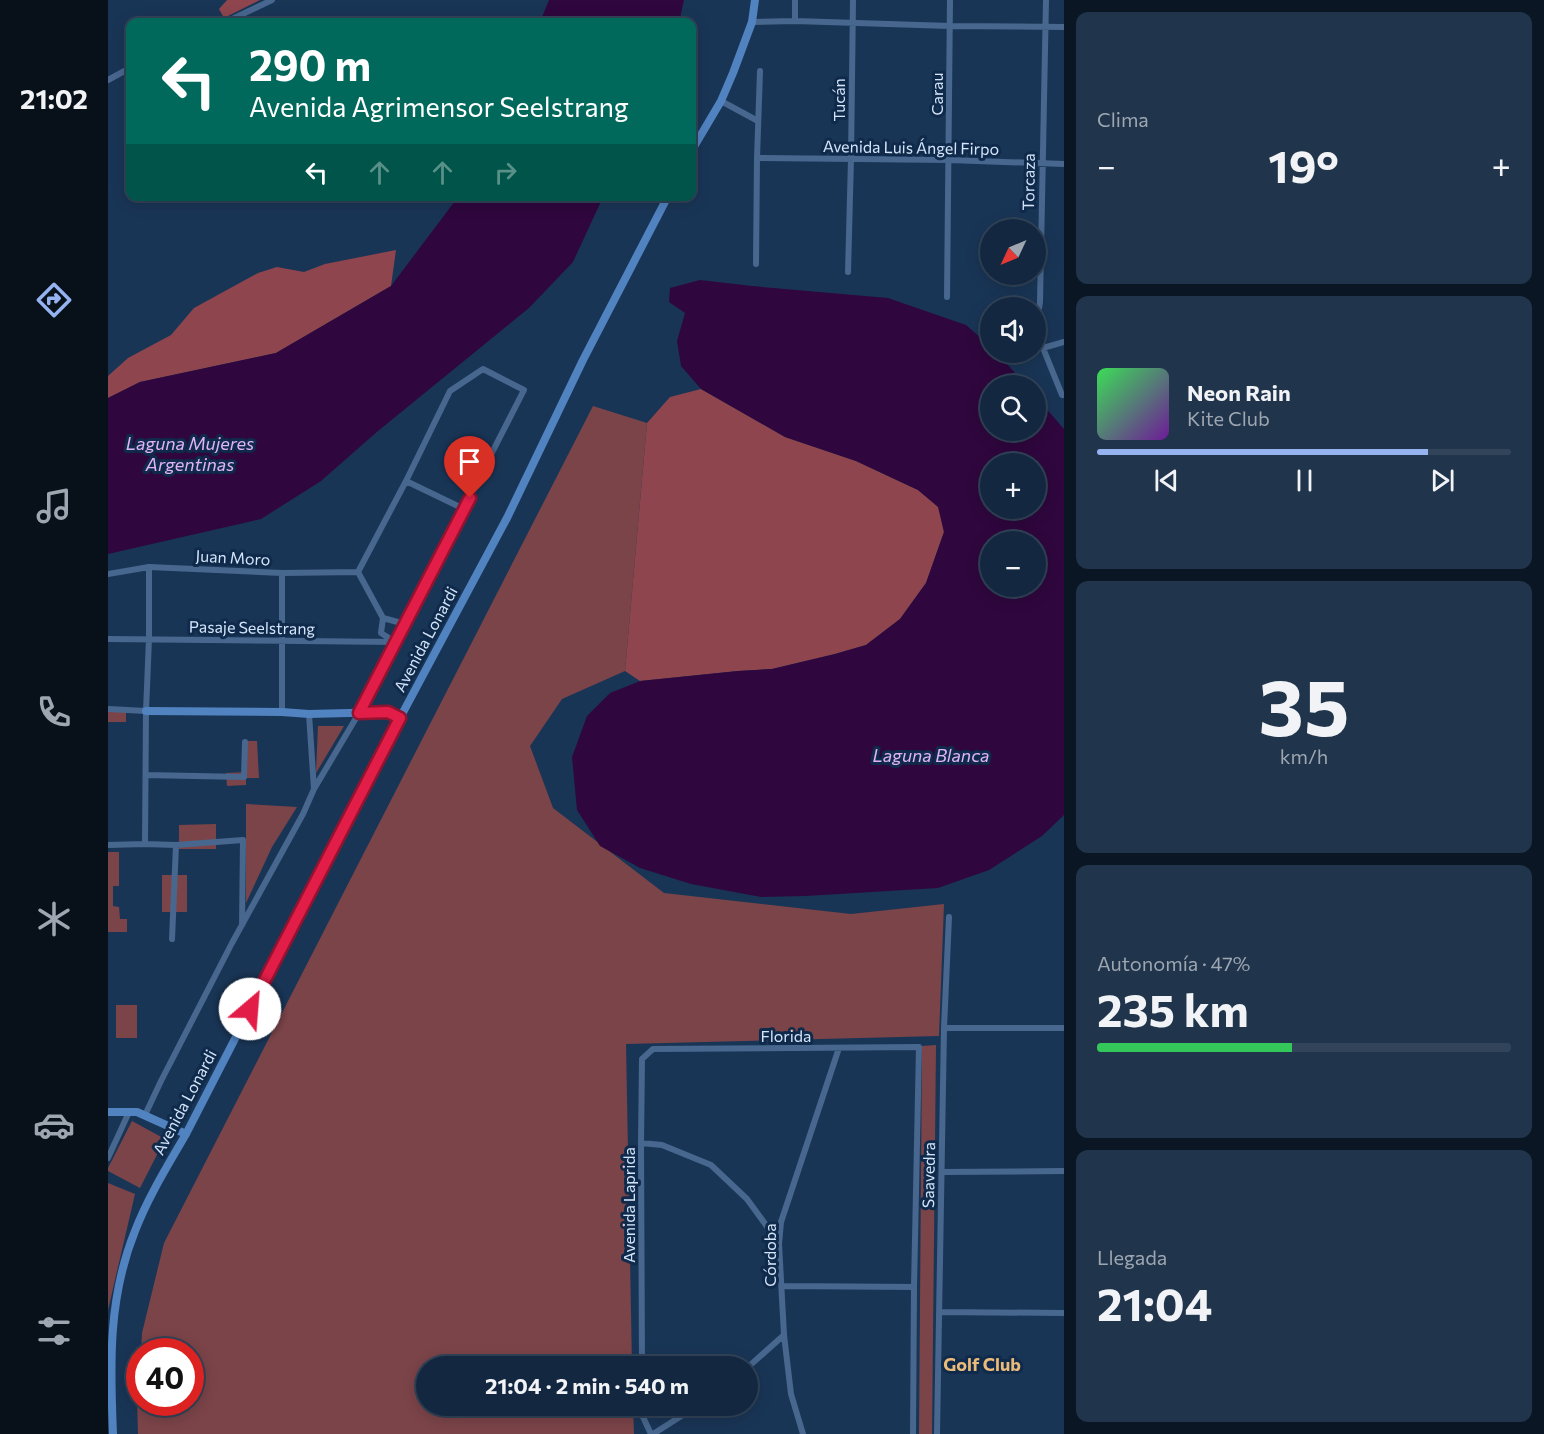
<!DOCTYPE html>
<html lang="es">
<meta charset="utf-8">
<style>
:root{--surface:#132840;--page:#20344b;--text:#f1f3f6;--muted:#9da6b1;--line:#324459;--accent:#95b2f1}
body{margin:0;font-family:Commissioner,sans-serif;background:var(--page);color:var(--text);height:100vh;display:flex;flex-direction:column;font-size:22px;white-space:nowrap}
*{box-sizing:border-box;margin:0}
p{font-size:20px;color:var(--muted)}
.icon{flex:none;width:33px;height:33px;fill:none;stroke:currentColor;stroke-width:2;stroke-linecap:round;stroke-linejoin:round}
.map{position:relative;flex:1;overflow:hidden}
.details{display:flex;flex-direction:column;gap:12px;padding:12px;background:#0a1623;width:480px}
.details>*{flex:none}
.hud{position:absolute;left:18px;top:18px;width:570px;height:183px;border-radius:12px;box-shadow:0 3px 15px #0003,0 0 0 2px var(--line);background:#00695c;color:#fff;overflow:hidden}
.needle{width:39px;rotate:226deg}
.buttons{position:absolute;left:872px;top:219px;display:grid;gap:12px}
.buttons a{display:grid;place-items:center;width:66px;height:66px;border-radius:50%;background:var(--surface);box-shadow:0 3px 15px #0003,0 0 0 2px var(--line);font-size:30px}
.speed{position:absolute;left:18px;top:1338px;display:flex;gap:12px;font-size:30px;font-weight:700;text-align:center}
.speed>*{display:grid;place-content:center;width:78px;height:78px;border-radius:50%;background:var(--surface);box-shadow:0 3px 15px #0003,0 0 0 2px var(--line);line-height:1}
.speed .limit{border:9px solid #d22;background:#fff;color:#111}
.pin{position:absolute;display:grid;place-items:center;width:51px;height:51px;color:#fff;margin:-62px -26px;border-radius:50% 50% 50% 0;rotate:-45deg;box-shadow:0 0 6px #0007}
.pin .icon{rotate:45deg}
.me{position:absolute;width:66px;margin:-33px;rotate:27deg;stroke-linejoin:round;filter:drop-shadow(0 0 4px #0008)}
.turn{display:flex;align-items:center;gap:21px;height:126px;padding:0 24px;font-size:27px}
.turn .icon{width:78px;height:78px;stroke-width:2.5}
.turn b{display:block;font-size:42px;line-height:51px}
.lanes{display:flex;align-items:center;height:57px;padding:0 24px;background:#0003;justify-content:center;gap:30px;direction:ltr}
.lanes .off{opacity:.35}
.big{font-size:45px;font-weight:700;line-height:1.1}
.details .card{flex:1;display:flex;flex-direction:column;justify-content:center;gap:9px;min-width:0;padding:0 21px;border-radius:12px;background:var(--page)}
.details .dial{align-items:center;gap:0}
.dial b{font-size:78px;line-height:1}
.song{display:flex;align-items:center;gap:18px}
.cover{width:72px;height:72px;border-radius:9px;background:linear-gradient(135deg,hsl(130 70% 55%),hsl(280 70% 35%))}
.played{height:6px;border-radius:3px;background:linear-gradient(90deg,var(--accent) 80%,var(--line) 80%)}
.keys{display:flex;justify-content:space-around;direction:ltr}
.heat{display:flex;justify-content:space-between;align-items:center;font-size:33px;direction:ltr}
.charge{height:9px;border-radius:4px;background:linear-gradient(90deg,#34c759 47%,var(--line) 0)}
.trip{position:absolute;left:308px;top:1356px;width:342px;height:60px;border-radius:30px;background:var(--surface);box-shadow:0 3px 15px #0003,0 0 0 2px var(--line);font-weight:700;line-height:60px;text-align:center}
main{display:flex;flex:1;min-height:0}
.menu{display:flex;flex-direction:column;width:108px;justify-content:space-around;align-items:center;background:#08101a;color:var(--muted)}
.menu .icon{width:42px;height:42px}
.menu .on{color:var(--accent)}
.menu b{font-size:27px;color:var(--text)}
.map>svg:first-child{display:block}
</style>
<main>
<nav class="menu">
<b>21:02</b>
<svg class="icon on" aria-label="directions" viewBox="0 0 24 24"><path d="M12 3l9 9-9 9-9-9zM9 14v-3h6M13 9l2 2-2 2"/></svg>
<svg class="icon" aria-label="music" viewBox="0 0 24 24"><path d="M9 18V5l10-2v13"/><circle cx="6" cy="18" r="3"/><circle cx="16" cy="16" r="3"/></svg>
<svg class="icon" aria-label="phone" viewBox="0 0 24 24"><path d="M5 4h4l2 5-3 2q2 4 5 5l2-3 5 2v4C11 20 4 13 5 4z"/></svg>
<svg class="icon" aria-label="climate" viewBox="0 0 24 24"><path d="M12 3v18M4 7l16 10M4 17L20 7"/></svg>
<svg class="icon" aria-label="car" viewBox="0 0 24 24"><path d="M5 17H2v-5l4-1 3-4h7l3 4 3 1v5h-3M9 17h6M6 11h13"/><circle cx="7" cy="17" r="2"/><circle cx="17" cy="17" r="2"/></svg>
<svg class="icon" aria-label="filters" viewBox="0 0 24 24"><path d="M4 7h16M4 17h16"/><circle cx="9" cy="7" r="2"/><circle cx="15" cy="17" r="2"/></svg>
</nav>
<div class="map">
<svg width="956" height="1434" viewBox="0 0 956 1434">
<rect width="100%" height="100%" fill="#193556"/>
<path fill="#7b4449" d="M485 406 539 423 517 671 454 699 422 746 445 808 556 893 743 914 836 904 831 1036 518 1044 524 1366H318V1406H525L526 1434H30L29 1400 31 1370 32 1402H82V1352L33 1351 34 1333 56 1243Z
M0 711H18V722H0Z
M210 726H236L208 773Z
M138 741H149L151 778H138V785L119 786 118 773 139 772Z
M138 804 189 807 164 847 138 903Z
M108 824V849H71V825Z
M0 852H11V886H5V906L11 907 12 919H19V932H0Z
M54 875H79V912H54Z
M8 1005H29V1038H8Z
M828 1045 824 1434H811L814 1046Z
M24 1121 57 1139 32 1188 0 1171V1168Z
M0 1183 27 1194 0 1310Z"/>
<path fill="#8f454d" d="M119 0H152L116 18 111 9Z
M288 250 283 286 168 353 32 382 0 398V376L20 358 63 335 86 308 150 273 169 267 196 272 217 264Z
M593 389 677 437 748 461 810 490 831 507 836 532 818 583 792 619 758 645 727 654 664 669 630 671 532 681 517 671 539 423 562 397Z"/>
<path fill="#2f073e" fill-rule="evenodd" d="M441 0H576L571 22H432Z
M350 197H495L465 262 421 308 270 431 213 481 153 519 0 554V398L32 382 168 353 283 286Z
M592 280 644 286 780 298 858 325 882 346V352L889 353 918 385 882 386V430H927V396L956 429V815L934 836 881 870 830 888 698 896 653 897 583 884 532 868 492 846 469 810 464 757 479 716 502 693 532 681 630 671 664 669 727 654 758 645 792 619 818 583 836 532 830 507 810 490 748 461 677 437 593 389 573 366 569 341 577 313 561 302 562 288ZM882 464H927V508H882ZM882 542H927V586H882Z"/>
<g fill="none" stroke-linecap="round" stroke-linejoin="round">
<path stroke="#48678e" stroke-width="6" d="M938 0 932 302 929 321 935 348 954 395H956
M687 21V0
M118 22 164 0
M644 22 687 21 842 26 956 27
M0 80 22 68
M613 101 650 121
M649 158 841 160 956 164
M648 264 649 158 652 71
M740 272 743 159 745 0
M839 297 842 0
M935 348 956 342
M298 481 356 509
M250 572 275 618 273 633 287 642
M0 574 41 567 174 573 250 572
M275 618 297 624
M0 639 288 642
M0 709 38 711
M174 712V573
M38 775 136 777 137 742
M206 789 251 713 416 390 375 369 342 391 298 481 250 572
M37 844 68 845 135 840 134 925
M0 845 37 844 38 711 41 639V567
M64 939 68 845
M836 1028H956
M37 1115 53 1081 124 943 195 814 206 789 201 714
M533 1143 554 1145 603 1165 639 1199 671 1243
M0 1158 21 1112
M834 1172 956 1171
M674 1286 806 1287
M832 1312 956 1313
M534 1366 533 1143 534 1059 545 1049 811 1047 806 1287 805 1434
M639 1368 676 1335
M535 1406V1417L543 1434
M545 1434 589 1406
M695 1434 683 1394 676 1335 671 1244 673 1222 731 1048
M829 1434 836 1028 841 917"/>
<path stroke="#5183c0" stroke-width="8" d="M584 150 613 101 625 73 644 22 647 0
M38 711 174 712 201 714 280 712 292 718
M0 1112H29L78 1134
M5 1434C2 1364 0 1298 27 1231 40 1197 60 1165 78 1134L292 718 399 518 475 360 560 196"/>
</g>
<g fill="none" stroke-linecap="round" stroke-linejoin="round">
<defs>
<path id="route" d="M142 1009 292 718 280 712 251 713 362 498"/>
</defs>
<use href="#route" stroke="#92132f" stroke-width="15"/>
<use href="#route" stroke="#e11d48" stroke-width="10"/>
</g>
<g text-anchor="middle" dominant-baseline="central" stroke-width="6" stroke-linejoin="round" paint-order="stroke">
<g font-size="16" fill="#d4e5fa" stroke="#0f2a4b">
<text transform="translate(828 94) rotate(-90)">Carau</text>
<text transform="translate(730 100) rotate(-90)">Tucán</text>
<text transform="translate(803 147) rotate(1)">Avenida Luis Ángel Firpo</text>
<text transform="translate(920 182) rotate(-89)">Torcaza</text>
<text transform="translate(125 557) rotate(3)">Juan Moro</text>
<text transform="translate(144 627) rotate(1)">Pasaje Seelstrang</text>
<text transform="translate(317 639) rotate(-62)">Avenida Lonardi</text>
<text x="678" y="1035">Florida</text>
<text transform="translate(76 1102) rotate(-62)">Avenida Lonardi</text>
<text transform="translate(820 1175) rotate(-89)">Saavedra</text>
<text transform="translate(520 1205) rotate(-90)">Avenida Laprida</text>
<text transform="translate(661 1255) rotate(-90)">Córdoba</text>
</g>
<g font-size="18" font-style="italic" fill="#e1b3f6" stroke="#0f2a4b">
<text x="82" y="443">Laguna Mujeres<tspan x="82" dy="21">Argentinas</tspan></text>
<text x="823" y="755">Laguna Blanca</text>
</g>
<g font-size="18" font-weight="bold" fill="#ebbb79" stroke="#0f2a4b">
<text x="874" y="1364">Golf Club</text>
</g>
</g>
</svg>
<div class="buttons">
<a><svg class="needle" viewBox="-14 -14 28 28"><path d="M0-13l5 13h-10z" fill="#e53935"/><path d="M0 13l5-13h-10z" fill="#9da6b1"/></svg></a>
<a><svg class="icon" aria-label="sound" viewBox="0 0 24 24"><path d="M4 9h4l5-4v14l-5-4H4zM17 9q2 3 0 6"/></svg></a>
<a><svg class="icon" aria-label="search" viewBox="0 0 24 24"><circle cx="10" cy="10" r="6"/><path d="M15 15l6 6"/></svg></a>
<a>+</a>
<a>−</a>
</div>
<div class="speed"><div class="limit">40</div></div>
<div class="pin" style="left:362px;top:498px;background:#d93025"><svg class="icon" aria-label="arrive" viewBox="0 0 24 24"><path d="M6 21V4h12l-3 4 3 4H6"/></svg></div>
<svg class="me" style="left:142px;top:1009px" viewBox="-20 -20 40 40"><circle r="19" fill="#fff"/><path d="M0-13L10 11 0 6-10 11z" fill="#e11d48"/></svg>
<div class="trip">21:04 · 2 min · 540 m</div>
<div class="hud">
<div class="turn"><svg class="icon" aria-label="left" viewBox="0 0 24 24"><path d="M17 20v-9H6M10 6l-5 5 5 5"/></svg><div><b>290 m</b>Avenida Agrimensor Seelstrang</div></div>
<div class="lanes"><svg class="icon" aria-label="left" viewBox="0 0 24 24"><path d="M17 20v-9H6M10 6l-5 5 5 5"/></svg><svg class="icon off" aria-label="ahead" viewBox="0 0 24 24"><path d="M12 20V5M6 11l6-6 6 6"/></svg><svg class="icon off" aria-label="ahead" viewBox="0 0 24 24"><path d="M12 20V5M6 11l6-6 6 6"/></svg><svg class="icon off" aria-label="right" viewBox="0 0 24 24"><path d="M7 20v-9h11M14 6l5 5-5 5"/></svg></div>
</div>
</div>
<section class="details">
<div class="card"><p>Clima</p>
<div class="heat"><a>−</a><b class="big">19°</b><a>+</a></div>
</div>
<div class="card">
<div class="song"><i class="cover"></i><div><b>Neon Rain</b><p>Kite Club</p></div></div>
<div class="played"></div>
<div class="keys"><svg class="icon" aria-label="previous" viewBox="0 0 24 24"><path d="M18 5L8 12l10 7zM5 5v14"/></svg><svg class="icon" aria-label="pause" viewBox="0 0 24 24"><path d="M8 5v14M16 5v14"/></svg><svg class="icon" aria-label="next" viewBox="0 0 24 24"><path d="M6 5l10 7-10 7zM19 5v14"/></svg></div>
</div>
<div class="card dial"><b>35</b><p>km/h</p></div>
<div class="card"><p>Autonomía · 47%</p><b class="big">235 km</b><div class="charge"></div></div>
<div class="card"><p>Llegada</p><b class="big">21:04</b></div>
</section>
</main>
